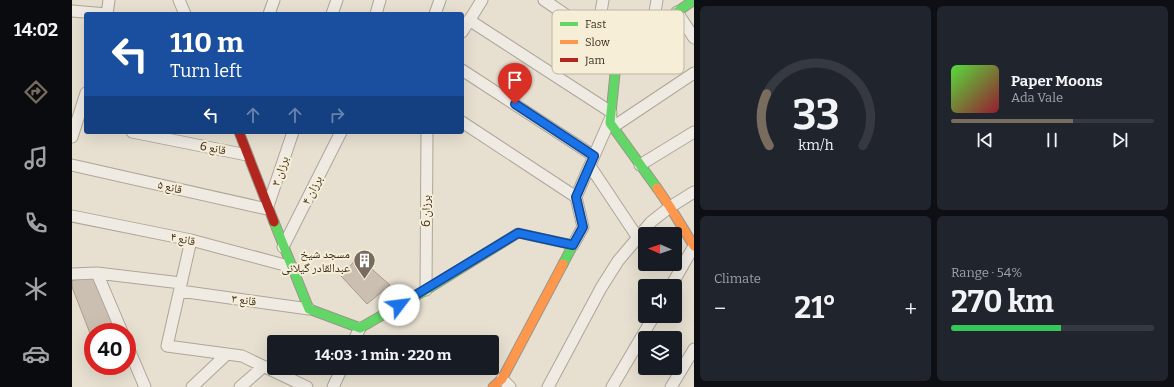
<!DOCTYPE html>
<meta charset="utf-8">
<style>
:root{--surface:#171b24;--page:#20242c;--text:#f1f3f6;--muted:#9ea1a6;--line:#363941;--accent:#786c5e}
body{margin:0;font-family:Bitter,"Noto Naskh Arabic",serif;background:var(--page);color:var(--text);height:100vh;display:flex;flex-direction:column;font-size:15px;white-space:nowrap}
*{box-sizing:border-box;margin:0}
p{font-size:13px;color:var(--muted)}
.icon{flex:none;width:22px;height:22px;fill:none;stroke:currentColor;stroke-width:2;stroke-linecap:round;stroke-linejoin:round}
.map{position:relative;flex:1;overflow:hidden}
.drawer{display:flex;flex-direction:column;gap:6px;padding:6px;background:#0d0f14;width:480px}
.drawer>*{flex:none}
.top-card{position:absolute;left:12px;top:12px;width:380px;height:122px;border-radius:4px;box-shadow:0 4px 16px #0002;background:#1a4fa0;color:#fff;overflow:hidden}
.needle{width:26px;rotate:272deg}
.controls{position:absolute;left:566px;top:227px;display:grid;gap:8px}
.controls a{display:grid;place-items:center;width:44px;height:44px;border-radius:4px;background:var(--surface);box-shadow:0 4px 16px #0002;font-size:20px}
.speed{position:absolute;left:12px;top:323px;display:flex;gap:8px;font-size:20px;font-weight:700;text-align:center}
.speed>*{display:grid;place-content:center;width:52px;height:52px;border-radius:50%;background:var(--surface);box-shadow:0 4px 16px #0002;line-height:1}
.speed .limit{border:6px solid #d22;background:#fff;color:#111}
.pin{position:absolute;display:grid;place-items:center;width:34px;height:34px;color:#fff;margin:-41px -17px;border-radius:50% 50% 50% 0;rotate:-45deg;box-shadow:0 0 4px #0007}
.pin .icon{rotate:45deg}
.me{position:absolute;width:44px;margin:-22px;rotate:60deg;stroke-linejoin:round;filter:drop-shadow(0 0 3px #0008)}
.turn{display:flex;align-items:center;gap:14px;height:84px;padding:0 20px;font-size:18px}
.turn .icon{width:52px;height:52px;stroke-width:2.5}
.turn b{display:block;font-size:28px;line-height:34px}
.lanes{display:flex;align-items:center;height:38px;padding:0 20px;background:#0003;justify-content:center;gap:20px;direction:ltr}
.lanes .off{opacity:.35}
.big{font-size:30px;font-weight:700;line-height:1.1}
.drawer .tile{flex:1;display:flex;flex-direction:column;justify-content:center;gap:6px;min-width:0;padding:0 14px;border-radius:6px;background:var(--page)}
.drawer .dial{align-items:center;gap:0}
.dial svg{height:104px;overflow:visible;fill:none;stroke:var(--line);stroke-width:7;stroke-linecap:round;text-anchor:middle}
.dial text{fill:var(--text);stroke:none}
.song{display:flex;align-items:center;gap:12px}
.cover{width:48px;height:48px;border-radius:6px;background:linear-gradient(135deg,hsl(110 70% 55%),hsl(350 70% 35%))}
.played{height:4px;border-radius:2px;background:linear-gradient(90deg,var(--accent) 60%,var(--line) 60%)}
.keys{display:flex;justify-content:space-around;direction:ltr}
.heat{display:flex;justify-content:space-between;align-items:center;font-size:22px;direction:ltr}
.charge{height:6px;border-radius:3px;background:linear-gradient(90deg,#34c759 54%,var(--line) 0)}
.drawer .tiles{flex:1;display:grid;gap:6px;grid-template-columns:repeat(2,1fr)}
.trip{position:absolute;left:195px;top:335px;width:232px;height:40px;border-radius:4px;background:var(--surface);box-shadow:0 4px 16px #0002;font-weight:700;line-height:40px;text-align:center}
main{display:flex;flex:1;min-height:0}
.tabs{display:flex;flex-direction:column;width:72px;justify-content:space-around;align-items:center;background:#090b0e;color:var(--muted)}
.tabs .icon{width:28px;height:28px}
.tabs .selected{color:var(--accent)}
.tabs b{font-size:18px;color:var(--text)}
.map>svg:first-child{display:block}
</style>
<main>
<nav class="tabs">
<b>14:02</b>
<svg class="icon selected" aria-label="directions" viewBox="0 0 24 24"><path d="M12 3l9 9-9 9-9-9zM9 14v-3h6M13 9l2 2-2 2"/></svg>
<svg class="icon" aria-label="music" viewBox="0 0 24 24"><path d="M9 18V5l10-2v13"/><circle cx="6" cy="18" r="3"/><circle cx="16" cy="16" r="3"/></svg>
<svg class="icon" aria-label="phone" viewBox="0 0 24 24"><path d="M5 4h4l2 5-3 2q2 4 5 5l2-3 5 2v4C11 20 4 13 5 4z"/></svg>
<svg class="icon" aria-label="climate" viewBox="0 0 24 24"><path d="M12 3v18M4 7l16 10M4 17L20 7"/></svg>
<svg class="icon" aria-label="car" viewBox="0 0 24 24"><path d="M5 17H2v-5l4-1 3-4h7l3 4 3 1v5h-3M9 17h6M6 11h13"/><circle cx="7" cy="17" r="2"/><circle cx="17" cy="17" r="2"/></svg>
</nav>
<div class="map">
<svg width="622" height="387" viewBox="0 0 622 387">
<rect width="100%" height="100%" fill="#e7e0d1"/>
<path fill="#cbbfb2" stroke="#a89c90" d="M286 257 318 285 295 304 269 276Z
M21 273 44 332H21V341L0 287V281Z"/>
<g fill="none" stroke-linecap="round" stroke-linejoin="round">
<defs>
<path id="street" d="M107 0 113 14
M472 0 525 36 545 54
M0 11 35 14
M605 12 622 38
M35 14 37 0
M197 14 202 0
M260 14 265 0
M304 14 308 0
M363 14 368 0
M397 20 539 112
M580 29 585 0
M390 32 410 0
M525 36 531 0
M390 70 522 156
M390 122 504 197
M541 127 622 73
M60 132 175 155
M0 137 14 93
M0 165 195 209 221 132
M568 165 622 132
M518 166 566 238
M0 216 119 240 220 267
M119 240 95 346 170 356 235 387
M501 245 511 227 504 197 539 117
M211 247 269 132
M25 273 50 332
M0 274 25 273 109 283
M599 286 622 246
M354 290 355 132
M108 291 237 309
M281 342 288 328
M55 345 73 387
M430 379 438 387
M120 387 155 354
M168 387 191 367
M261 387 270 368
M476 387 529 288 546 261 579 222 598 207 622 192
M540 387 582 316
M599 387 622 349"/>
<path id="fast" d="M585 188 538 123 545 54 622 0
M202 222 237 309 288 328 354 290 446 233 501 245 491 264"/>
<path id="slow" d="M585 188 598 207 622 246
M421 387 430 379 491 264"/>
<path id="jam" d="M167 132 202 222"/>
</defs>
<use href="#street" stroke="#ada599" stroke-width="13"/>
<use href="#fast" stroke="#9c958a" stroke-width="11"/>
<use href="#slow" stroke="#9c958a" stroke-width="11"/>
<use href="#jam" stroke="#9c958a" stroke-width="11"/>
<use href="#street" stroke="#efebe3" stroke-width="11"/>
<use href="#fast" stroke="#63d668" stroke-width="9"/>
<use href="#slow" stroke="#ff974d" stroke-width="9"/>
<use href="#jam" stroke="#b3261e" stroke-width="9"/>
</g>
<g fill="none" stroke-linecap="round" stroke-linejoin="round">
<defs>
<path id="route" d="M327 305 446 233 501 245 511 227 504 197 522 156 443 104"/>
</defs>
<use href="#route" stroke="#114b97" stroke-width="10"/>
<use href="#route" stroke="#1a73e8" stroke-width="7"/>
</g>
<defs>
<symbol id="building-pin" viewBox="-11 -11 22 30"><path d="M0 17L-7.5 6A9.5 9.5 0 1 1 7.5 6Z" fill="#786c5e" stroke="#f7eed8"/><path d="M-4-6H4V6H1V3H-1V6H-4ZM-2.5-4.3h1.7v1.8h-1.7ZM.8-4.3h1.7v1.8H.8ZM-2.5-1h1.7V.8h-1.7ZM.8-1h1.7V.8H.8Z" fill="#fff"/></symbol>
</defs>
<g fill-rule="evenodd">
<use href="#building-pin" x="280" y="248" width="25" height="34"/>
</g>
<g text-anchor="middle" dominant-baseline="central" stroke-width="4" stroke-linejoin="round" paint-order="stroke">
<g font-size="12" fill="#3d2e20" stroke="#f7eed8">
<text transform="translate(141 148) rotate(11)">قانع 6</text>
<text transform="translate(208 171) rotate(-72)">برزان ۳</text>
<text transform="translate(98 187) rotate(13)">قانع ۵</text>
<text transform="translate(240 190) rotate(-63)">برزان ۴</text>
<text transform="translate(354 211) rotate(-90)">برزان 6</text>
<text transform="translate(111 239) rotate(12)">قانع ۴</text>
<text transform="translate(172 300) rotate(8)">قانع ۳</text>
</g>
<g font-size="12" fill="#3d2e20" stroke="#f7eed8" text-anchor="end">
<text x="278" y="254">مسجد شیخ<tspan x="278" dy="14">عبدالقادر گیلانی</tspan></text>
</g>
</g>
<rect x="480" y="10" width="132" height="64" rx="6" fill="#f7eed8" stroke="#bfb4a1" stroke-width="1"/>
<rect x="488" y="22" width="18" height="4" fill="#63d668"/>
<rect x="488" y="40" width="18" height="4" fill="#ff974d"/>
<rect x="488" y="58" width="18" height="4" fill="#b3261e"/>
<g font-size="11" fill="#3d2e20">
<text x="513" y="28">Fast</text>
<text x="513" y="46">Slow</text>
<text x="513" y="64">Jam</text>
</g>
</svg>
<div class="controls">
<a><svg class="needle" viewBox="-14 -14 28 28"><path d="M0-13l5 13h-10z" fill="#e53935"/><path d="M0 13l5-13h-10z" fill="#9ea1a6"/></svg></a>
<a><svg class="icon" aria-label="sound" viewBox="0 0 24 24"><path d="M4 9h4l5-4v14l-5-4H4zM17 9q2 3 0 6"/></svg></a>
<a><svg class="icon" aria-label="layers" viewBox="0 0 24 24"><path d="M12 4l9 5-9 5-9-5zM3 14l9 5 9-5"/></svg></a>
</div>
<div class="speed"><div class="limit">40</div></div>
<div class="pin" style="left:443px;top:104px;background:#d93025"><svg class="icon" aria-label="arrive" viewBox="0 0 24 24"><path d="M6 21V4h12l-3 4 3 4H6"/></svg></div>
<svg class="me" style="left:327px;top:305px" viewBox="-20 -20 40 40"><circle r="19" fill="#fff"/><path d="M0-13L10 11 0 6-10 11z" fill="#1a73e8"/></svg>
<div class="trip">14:03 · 1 min · 220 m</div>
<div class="top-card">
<div class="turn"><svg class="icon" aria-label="left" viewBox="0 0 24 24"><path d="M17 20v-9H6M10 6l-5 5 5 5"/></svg><div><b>110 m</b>Turn left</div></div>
<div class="lanes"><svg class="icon" aria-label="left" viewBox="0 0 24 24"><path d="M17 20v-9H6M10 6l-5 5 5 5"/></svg><svg class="icon off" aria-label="ahead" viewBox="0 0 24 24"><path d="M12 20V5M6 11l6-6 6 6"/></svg><svg class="icon off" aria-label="ahead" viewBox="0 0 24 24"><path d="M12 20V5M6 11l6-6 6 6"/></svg><svg class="icon off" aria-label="right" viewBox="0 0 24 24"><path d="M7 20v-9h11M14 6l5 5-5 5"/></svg></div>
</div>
</div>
<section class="drawer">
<div class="tiles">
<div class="tile dial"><svg viewBox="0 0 100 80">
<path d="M14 69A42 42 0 1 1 86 69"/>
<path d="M14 69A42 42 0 0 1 12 29" stroke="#786c5e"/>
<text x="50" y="56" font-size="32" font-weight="700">33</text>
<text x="50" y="72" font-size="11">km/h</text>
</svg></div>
<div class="tile">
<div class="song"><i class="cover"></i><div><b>Paper Moons</b><p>Ada Vale</p></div></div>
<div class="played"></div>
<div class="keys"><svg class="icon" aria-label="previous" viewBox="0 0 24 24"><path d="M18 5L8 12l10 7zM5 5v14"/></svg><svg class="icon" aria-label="pause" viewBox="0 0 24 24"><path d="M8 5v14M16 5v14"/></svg><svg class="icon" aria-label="next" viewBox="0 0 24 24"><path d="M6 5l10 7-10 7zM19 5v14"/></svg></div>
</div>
<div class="tile"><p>Climate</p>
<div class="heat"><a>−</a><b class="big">21°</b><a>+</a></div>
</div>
<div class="tile"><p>Range · 54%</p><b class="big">270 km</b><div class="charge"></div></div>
</div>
</section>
</main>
